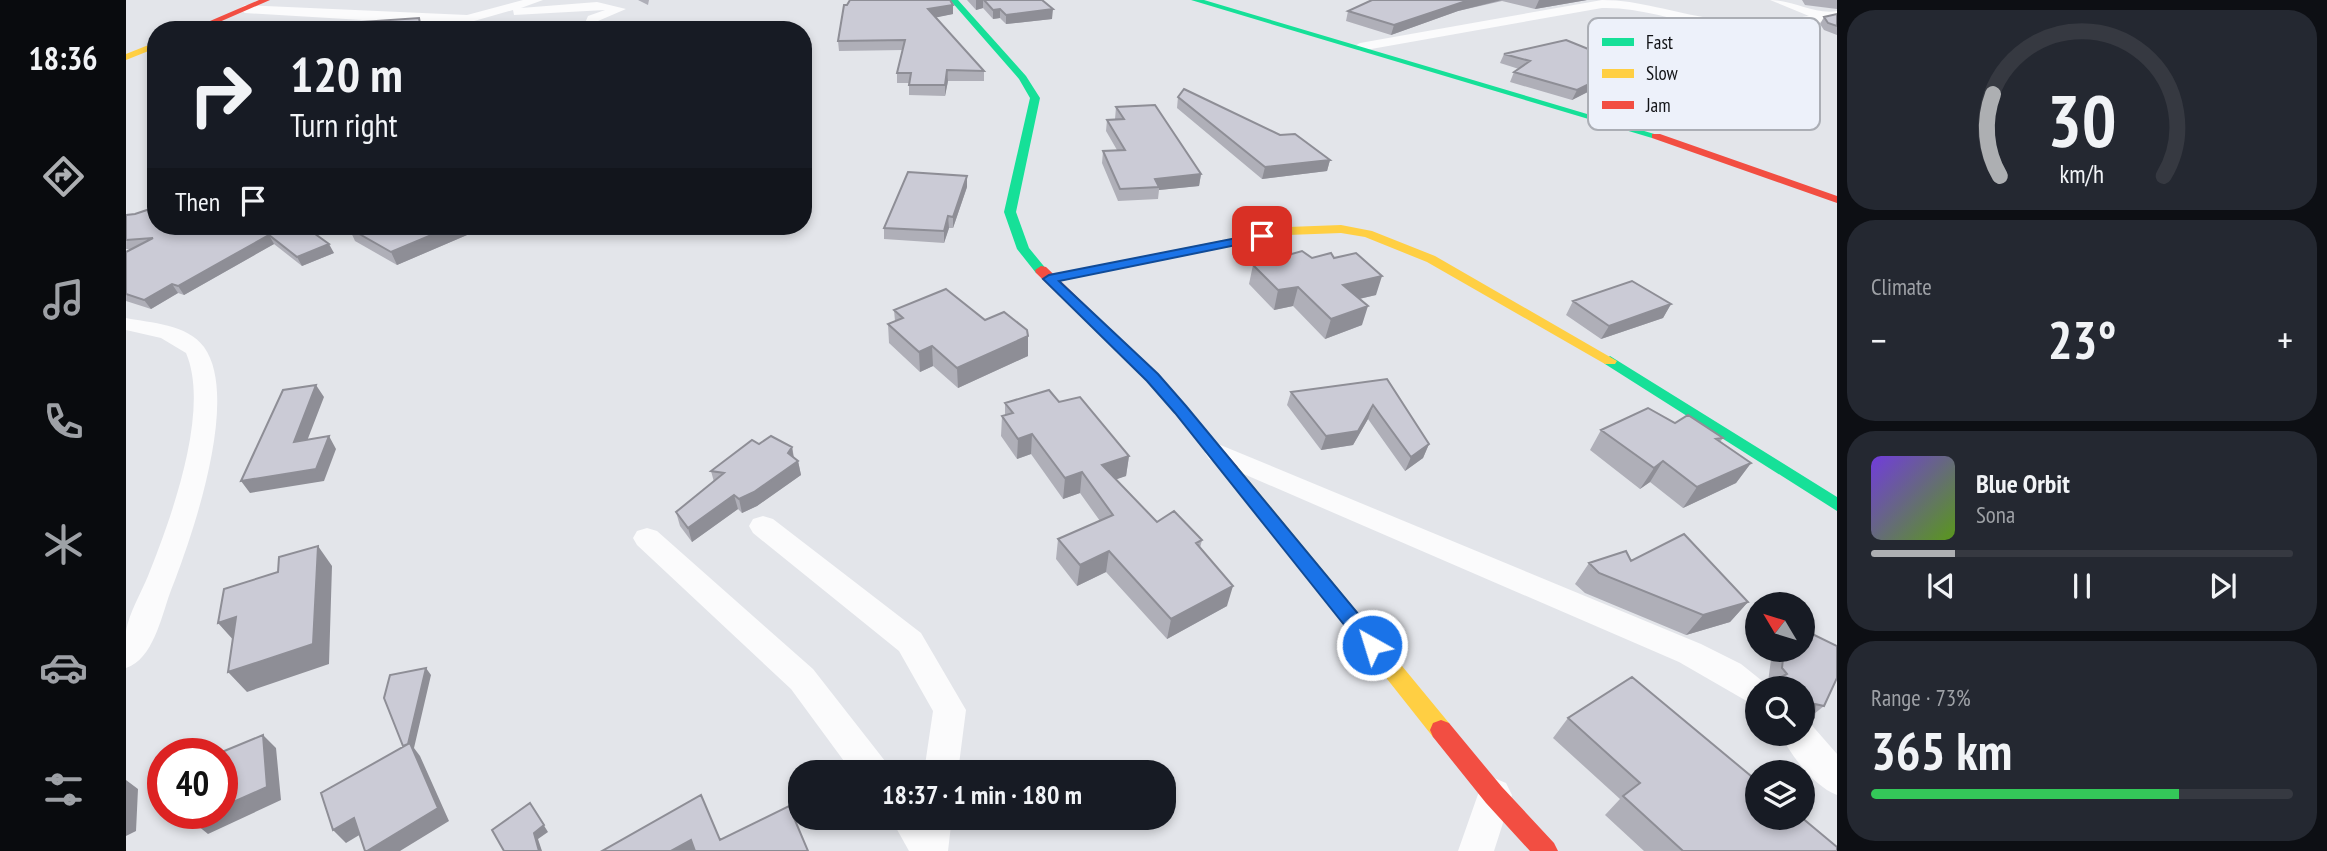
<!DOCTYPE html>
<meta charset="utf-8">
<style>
:root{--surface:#171b24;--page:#242831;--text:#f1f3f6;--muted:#9ea1a6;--line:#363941;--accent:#adafb2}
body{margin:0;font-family:"PT Sans Narrow",sans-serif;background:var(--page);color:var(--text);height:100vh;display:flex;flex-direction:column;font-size:26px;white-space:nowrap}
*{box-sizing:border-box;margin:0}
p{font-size:23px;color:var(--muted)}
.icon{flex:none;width:38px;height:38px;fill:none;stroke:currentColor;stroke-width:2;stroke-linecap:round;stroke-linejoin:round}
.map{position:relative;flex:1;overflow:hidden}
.drawer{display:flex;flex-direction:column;gap:10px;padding:10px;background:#0d0f14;width:490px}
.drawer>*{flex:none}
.hud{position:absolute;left:21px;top:21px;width:665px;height:214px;border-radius:28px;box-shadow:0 4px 10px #0003;background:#171b24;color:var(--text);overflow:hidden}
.needle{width:46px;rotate:308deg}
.fabs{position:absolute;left:1619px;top:592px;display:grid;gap:14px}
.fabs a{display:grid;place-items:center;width:70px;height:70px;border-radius:50%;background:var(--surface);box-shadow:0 4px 10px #0003;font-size:35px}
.speed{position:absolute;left:21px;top:738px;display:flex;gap:14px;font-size:35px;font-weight:700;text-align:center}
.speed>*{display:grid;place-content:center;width:91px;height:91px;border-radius:50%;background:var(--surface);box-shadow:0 4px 10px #0003;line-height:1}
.speed .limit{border:10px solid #d22;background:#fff;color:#111}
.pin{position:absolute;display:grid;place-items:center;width:60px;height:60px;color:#fff;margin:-30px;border-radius:14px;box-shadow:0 4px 10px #0006}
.me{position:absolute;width:77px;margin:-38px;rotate:321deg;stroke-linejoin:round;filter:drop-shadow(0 0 5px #0008)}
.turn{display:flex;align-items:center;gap:24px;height:147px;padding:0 28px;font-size:32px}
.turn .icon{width:91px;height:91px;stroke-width:2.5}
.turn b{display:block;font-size:49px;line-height:60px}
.then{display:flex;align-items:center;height:66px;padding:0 28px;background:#0003;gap:14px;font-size:26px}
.big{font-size:52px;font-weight:600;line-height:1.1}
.drawer .widget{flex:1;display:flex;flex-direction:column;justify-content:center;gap:10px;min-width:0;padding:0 24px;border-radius:28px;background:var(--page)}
.drawer .dial{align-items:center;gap:0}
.dial svg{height:182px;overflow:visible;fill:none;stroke:var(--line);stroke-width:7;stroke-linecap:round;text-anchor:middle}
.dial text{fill:var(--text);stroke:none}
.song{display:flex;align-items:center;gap:21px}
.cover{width:84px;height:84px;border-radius:10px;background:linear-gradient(135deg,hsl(260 70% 55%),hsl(90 70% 35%))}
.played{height:7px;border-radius:4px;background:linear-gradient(90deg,var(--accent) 20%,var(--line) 20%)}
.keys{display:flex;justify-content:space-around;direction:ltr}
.heat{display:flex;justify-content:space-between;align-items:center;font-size:38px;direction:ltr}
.charge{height:10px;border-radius:5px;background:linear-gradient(90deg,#34c759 73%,var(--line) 0)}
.trip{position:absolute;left:662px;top:760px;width:388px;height:70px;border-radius:28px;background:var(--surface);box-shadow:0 4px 10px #0003;font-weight:600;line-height:70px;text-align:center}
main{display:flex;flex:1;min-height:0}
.dock{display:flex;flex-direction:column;width:126px;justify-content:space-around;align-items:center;background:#090b0e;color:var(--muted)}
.dock .icon{width:49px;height:49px}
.dock .selected{color:var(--accent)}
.dock b{font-size:32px;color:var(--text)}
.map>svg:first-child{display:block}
</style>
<main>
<nav class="dock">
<b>18:36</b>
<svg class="icon selected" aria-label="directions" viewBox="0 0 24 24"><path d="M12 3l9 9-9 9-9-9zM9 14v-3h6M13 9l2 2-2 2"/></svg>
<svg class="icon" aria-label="music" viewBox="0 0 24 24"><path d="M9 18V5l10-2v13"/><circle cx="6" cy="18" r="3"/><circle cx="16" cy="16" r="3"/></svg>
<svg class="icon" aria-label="phone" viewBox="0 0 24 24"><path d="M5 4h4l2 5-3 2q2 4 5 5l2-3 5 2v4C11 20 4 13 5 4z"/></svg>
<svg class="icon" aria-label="climate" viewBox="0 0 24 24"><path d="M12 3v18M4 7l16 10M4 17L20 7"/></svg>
<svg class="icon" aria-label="car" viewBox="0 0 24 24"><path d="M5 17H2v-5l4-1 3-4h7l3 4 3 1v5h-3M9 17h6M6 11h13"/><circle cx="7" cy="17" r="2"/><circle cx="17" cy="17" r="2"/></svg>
<svg class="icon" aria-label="filters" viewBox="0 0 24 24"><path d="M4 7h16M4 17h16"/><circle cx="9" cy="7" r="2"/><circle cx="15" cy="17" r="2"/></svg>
</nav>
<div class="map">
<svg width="1711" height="851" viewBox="0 0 1711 851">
<rect width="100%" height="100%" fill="#e3e5ea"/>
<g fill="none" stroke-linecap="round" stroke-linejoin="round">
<path fill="#fbfbfc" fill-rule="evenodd" d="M397 0H417L395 8 471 2 500 9 472 21 469 30H456L462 16 479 10 388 15 387 10 341 23H287L119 13 113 9 119 5 341 15Z
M1476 0C1514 0 1547 13 1584 18 1617 23 1651 21 1683 16L1644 0C1667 0 1689 15 1711 11V19C1669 26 1625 33 1582 26 1546 20 1513 7 1476 8L1234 51 1227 47 1234 43Z
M0 318C25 323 61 324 78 347 115 398 65 540 44 593 35 618 27 659 0 668 0 656 0 642 0 631 3 613 15 593 22 576 44 521 85 411 60 353L35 338 0 330Z
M1092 444 1575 644 1615 664 1645 688H1631V707L1553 662 1083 459 1079 453 1083 447Z
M637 516 647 519 795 633 840 710 832 772H798L807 711 773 651 627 533 623 526 627 519Z
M521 528 531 531 687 669 759 761 764 772H726L665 689 511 545 507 538 511 531Z
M1676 720 1683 722 1711 754V795C1689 787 1664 755 1654 733H1676Z
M1368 778 1380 783 1386 795 1368 851H1332L1356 783Z
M764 817H826L822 851H783Z"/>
<path fill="#16e098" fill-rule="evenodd" d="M824 0H832L900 76 914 98 890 212 903 248 921 270 920 273H910L891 249 878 212 904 98 893 79Z
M1065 0H1078L1535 136 1526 138Z
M1484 356 1711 497V511L1479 364 1477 361Z"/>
<path fill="#ffcf43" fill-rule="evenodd" d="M30 42V48L0 60V54Z
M1215 225 1246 231 1309 256 1491 361 1489 364H1479L1301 262 1239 237 1215 233 1162 235 923 283 916 279 923 275 1162 227Z
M1105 464 1111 466 1323 723 1326 730 1323 737 1315 740 1307 737 1099 474 1097 470 1099 466Z"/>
<path fill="#f24e42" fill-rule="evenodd" d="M133 0H144L75 30H63Z
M1526 134H1534L1711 196V203L1526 138Z
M915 266 920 267 1032 375 1111 466 1113 470 1111 474H1099L1022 381 910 273 909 270Z
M1315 720 1323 723 1376 787 1428 843 1432 851H1404L1360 803 1307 737 1304 730 1307 723Z"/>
</g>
<path fill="#afafb8" d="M512 0H523L522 5Z
M841 0H916L926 19 880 24 874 18 867 19 857 8 850 10Z
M1246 0H1461L1409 9 1376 1 1332 11 1265 35 1220 21 1222 11Z
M1676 0H1711V9L1679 5Z
M721 5 827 14 810 17 858 71V81H822L819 96 783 95V83H771V73L777 50 713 51 712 41Z
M1711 14V35L1698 30 1694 24 1698 17Z
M1378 54 1502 65 1497 74 1446 100 1384 82 1388 72 1393 69 1374 63Z
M1052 97 1204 160 1201 171 1136 179 1051 108Z
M990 107 1075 174 1073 186 1033 190 1032 199 992 201 976 163 977 151 991 150 980 131 981 120 989 119Z
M841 187 827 228H823L818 243 758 239V228Z
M0 215 94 228 178 226 208 253 176 266 148 244 58 295 52 293 25 309 0 301V252L5 249H0Z
M362 226 271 265 229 241 223 228Z
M1186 258H1208L1250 295 1233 299 1236 325 1199 339 1167 306 1148 310 1123 284 1127 265Z
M1447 301 1545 304 1537 318 1475 339 1440 315Z
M768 310 859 320 902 336V356L832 388 807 366 794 372 763 343 762 324 769 321Z
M1261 379 1303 444 1297 458 1279 471 1242 419 1227 445 1195 450 1161 405 1165 392Z
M933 402 1003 456 1000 476 990 479 1031 522 1076 540 1074 548 1101 606 1041 639 980 572 951 586 930 559 932 539 974 521 954 493 937 499 905 454 891 459 875 436 876 416 879 415V403Z
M1549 423 1597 438 1594 442 1625 463 1610 483 1557 508 1524 482 1514 489 1464 450 1475 430Z
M633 444 666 447 668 457 672 461 675 475 631 506 616 513 612 509 566 542 554 526 550 512 588 482 585 471Z
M1505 561 1622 602 1604 622 1560 635 1459 593 1449 584 1463 563Z
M1649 649H1676L1698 706 1688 714V717L1676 728V688H1644L1646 686 1642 682 1646 652Z
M1442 718 1711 851H1518L1479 815 1494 799 1427 738Z"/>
<path fill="#8e8e96" d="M850 0H857V8L850 10Z
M1343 0H1376L1332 11 1265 35 1268 25Z
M1413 0H1461L1409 9Z
M827 5V14L803 19 802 9Z
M874 9V18L867 19V10Z
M927 9 926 19 880 24V15Z
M1502 65 1497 74 1446 100 1451 90Z
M821 70 822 81 819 96V85Z
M683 158 685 170 677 202V182Z
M1204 160 1201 171 1136 179 1139 167Z
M1075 174 1073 186 1033 190V187L1029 179Z
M841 176V187L827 228V217Z
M822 216 823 228 818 243V231Z
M327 226H362L271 265 265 252Z
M143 235 148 244 58 295 52 286Z
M203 244 208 253 176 266 171 257Z
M1256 276 1250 295 1211 304 1217 285Z
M46 284 52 293 25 309 18 300Z
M1172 287 1167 306 1148 310 1152 290Z
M1545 304 1537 318 1475 339 1483 326Z
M1242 306 1236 325 1199 339 1205 319Z
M902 336V356L832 388 831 368Z
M806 346 807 366 794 372 793 352Z
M190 385 198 397 176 454 168 442Z
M1247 405 1242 419 1227 445 1195 450 1200 436Z
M906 434 905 454 891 459 892 439Z
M203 436 210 449 198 481 124 493 115 481Z
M1303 444 1297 458 1279 471 1285 457Z
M666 447 668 461H672L675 475 631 506 616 513 613 499 662 453Z
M1003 456 1000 476 974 485 976 465Z
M1537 461 1524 482 1514 489 1528 468Z
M1625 463 1610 483 1557 508 1571 487Z
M956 472 954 493 937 499 939 478Z
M608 495 612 509 566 542 562 528Z
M192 546 206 566 203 664 121 692 102 672Z
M983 551 980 572 951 586 954 565Z
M1107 586 1101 606 1041 639 1045 619Z
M1622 602 1604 622 1560 635 1577 615Z
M110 617V643L92 623Z
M300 668 305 675 288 748 294 756 323 821 274 851H241L280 753Z
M137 735 150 748 155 800 82 834 66 821 82 814H96V807Z
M0 780 12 789 10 831 0 836Z
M404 803 422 832 412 839 416 851H413L408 833Z
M228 818 240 831 220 843 207 830Z
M565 840 570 851H545Z"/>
<path fill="#cbcbd6" stroke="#8e8e96" stroke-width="2" d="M724 0H824L827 5 802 9 858 71 821 70 819 85H783L785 73H771L779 40 712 41 718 5H721Z
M858 0H916L927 9 880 15 874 9 867 10Z
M1246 0H1343L1268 25 1222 11Z
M1711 14V26L1702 23 1698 17Z
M293 18 295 29 290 30H171L163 27Z
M1440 40 1502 65 1451 90 1388 72 1404 61 1378 54Z
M1058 89 1154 135 1169 134 1204 160 1139 167 1052 97Z
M1029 105 1075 174 1029 179 1033 187 994 189 977 151 999 150 981 120 998 119 990 107Z
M677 158H683L677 182Z
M782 172 841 176 827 217 822 216 818 231 758 228Z
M30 207V226H90L94 228 96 226H178L203 244 171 257 143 235 52 286 46 284 18 300 0 294V252L27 238 0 240V215L9 214Z
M227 226H327L265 252 223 228Z
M1176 251 1186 258 1205 253 1208 258 1230 253 1256 276 1217 285 1242 306 1205 319 1172 287 1152 290 1127 265Z
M1506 281 1545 304 1483 326 1447 301Z
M820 289 859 320 878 312 901 330 902 336 831 368 806 346 793 352 762 324 777 318 768 310Z
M1261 379 1303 444 1285 457 1247 405 1232 431 1200 436 1165 392Z
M190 385 168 442 203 436 190 469 115 481 157 390Z
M923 390 933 402 954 397 1003 456 976 465 1031 522 1048 511 1076 540 1070 543 1107 586 1045 619 983 551 954 565 932 539 987 515 956 472 939 478 906 434 892 439 876 416 887 413 879 403Z
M1522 408 1549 423 1562 415 1597 438 1590 439 1625 463 1571 487 1537 461 1528 468 1475 430Z
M645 436 666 447 662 453 672 461 628 492 613 499 608 495 562 528 550 512 598 473 585 471 626 440 633 444Z
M1558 534 1622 602 1577 615 1473 573 1463 563 1500 551 1505 561Z
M192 546 187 644 102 672 110 617 92 623 98 589 152 572 153 557Z
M1676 629 1711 646V678L1698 706 1689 704 1688 717 1676 710V688H1653L1655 677 1661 674 1656 668 1658 649H1676Z
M300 668 282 744 277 746 258 698 264 675Z
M1506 677 1631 781V817H1675L1711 847V851H1557L1497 796 1514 783 1442 718Z
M137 735 141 787 96 807V754H91Z
M284 743 312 808 241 851H239L228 818 207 830 195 793Z
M575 795 594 840 663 806 682 851H569L565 840 545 851H476Z
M404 803 418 825 408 833 413 851H378L366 830Z
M66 814H82L66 821Z"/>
<path fill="#1a73e8" stroke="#114b97" stroke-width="2" d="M1136 233 1140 234V239L933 281 1032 374 1060 406 1253 639 1256 645 1253 651 1246 653 1239 651 1049 413 1021 381 917 279 923 275Z"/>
<rect x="1462" y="18" width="232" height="112" rx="10" fill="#edf1fa" stroke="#abaeb5" stroke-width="2"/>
<rect x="1476" y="38" width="32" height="8" fill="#16e098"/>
<rect x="1476" y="69" width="32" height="9" fill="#ffcf43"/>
<rect x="1476" y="101" width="32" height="8" fill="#f24e42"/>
<g font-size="19" fill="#111215">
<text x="1520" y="49">Fast</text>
<text x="1520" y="80">Slow</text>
<text x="1520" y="112">Jam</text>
</g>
</svg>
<div class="fabs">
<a><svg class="needle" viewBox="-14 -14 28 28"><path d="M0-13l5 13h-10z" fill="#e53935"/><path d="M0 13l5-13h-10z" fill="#9ea1a6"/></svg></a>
<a><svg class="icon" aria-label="search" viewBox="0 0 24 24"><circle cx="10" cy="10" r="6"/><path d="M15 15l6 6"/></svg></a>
<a><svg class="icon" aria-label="layers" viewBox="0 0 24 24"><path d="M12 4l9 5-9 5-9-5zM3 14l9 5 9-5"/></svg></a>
</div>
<div class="speed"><div class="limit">40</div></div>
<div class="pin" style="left:1136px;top:236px;background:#d93025"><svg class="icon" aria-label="arrive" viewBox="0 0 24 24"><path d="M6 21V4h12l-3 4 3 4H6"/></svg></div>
<svg class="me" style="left:1246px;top:645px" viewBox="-20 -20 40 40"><circle r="17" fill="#1a73e8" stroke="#fff" stroke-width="3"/><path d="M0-11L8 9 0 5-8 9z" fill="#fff"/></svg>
<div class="trip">18:37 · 1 min · 180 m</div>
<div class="hud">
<div class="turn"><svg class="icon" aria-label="right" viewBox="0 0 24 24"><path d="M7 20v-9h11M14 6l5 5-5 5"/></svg><div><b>120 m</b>Turn right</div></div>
<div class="then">Then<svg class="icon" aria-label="arrive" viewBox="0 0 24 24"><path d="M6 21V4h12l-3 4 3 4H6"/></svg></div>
</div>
</div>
<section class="drawer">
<div class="widget dial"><svg viewBox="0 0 100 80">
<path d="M14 69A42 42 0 1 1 86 69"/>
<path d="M14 69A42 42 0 0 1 11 33" stroke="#adafb2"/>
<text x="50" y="56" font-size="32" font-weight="700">30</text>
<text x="50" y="72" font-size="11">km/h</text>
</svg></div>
<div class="widget"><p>Climate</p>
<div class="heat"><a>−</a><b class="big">23°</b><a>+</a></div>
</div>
<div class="widget">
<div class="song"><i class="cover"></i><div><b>Blue Orbit</b><p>Sona</p></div></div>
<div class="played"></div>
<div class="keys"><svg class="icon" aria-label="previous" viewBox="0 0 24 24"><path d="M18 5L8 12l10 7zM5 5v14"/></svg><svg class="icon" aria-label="pause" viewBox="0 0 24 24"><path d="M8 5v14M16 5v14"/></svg><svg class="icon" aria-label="next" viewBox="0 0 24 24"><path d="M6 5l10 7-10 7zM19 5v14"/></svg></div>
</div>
<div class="widget"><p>Range · 73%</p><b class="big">365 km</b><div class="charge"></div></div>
</section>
</main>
